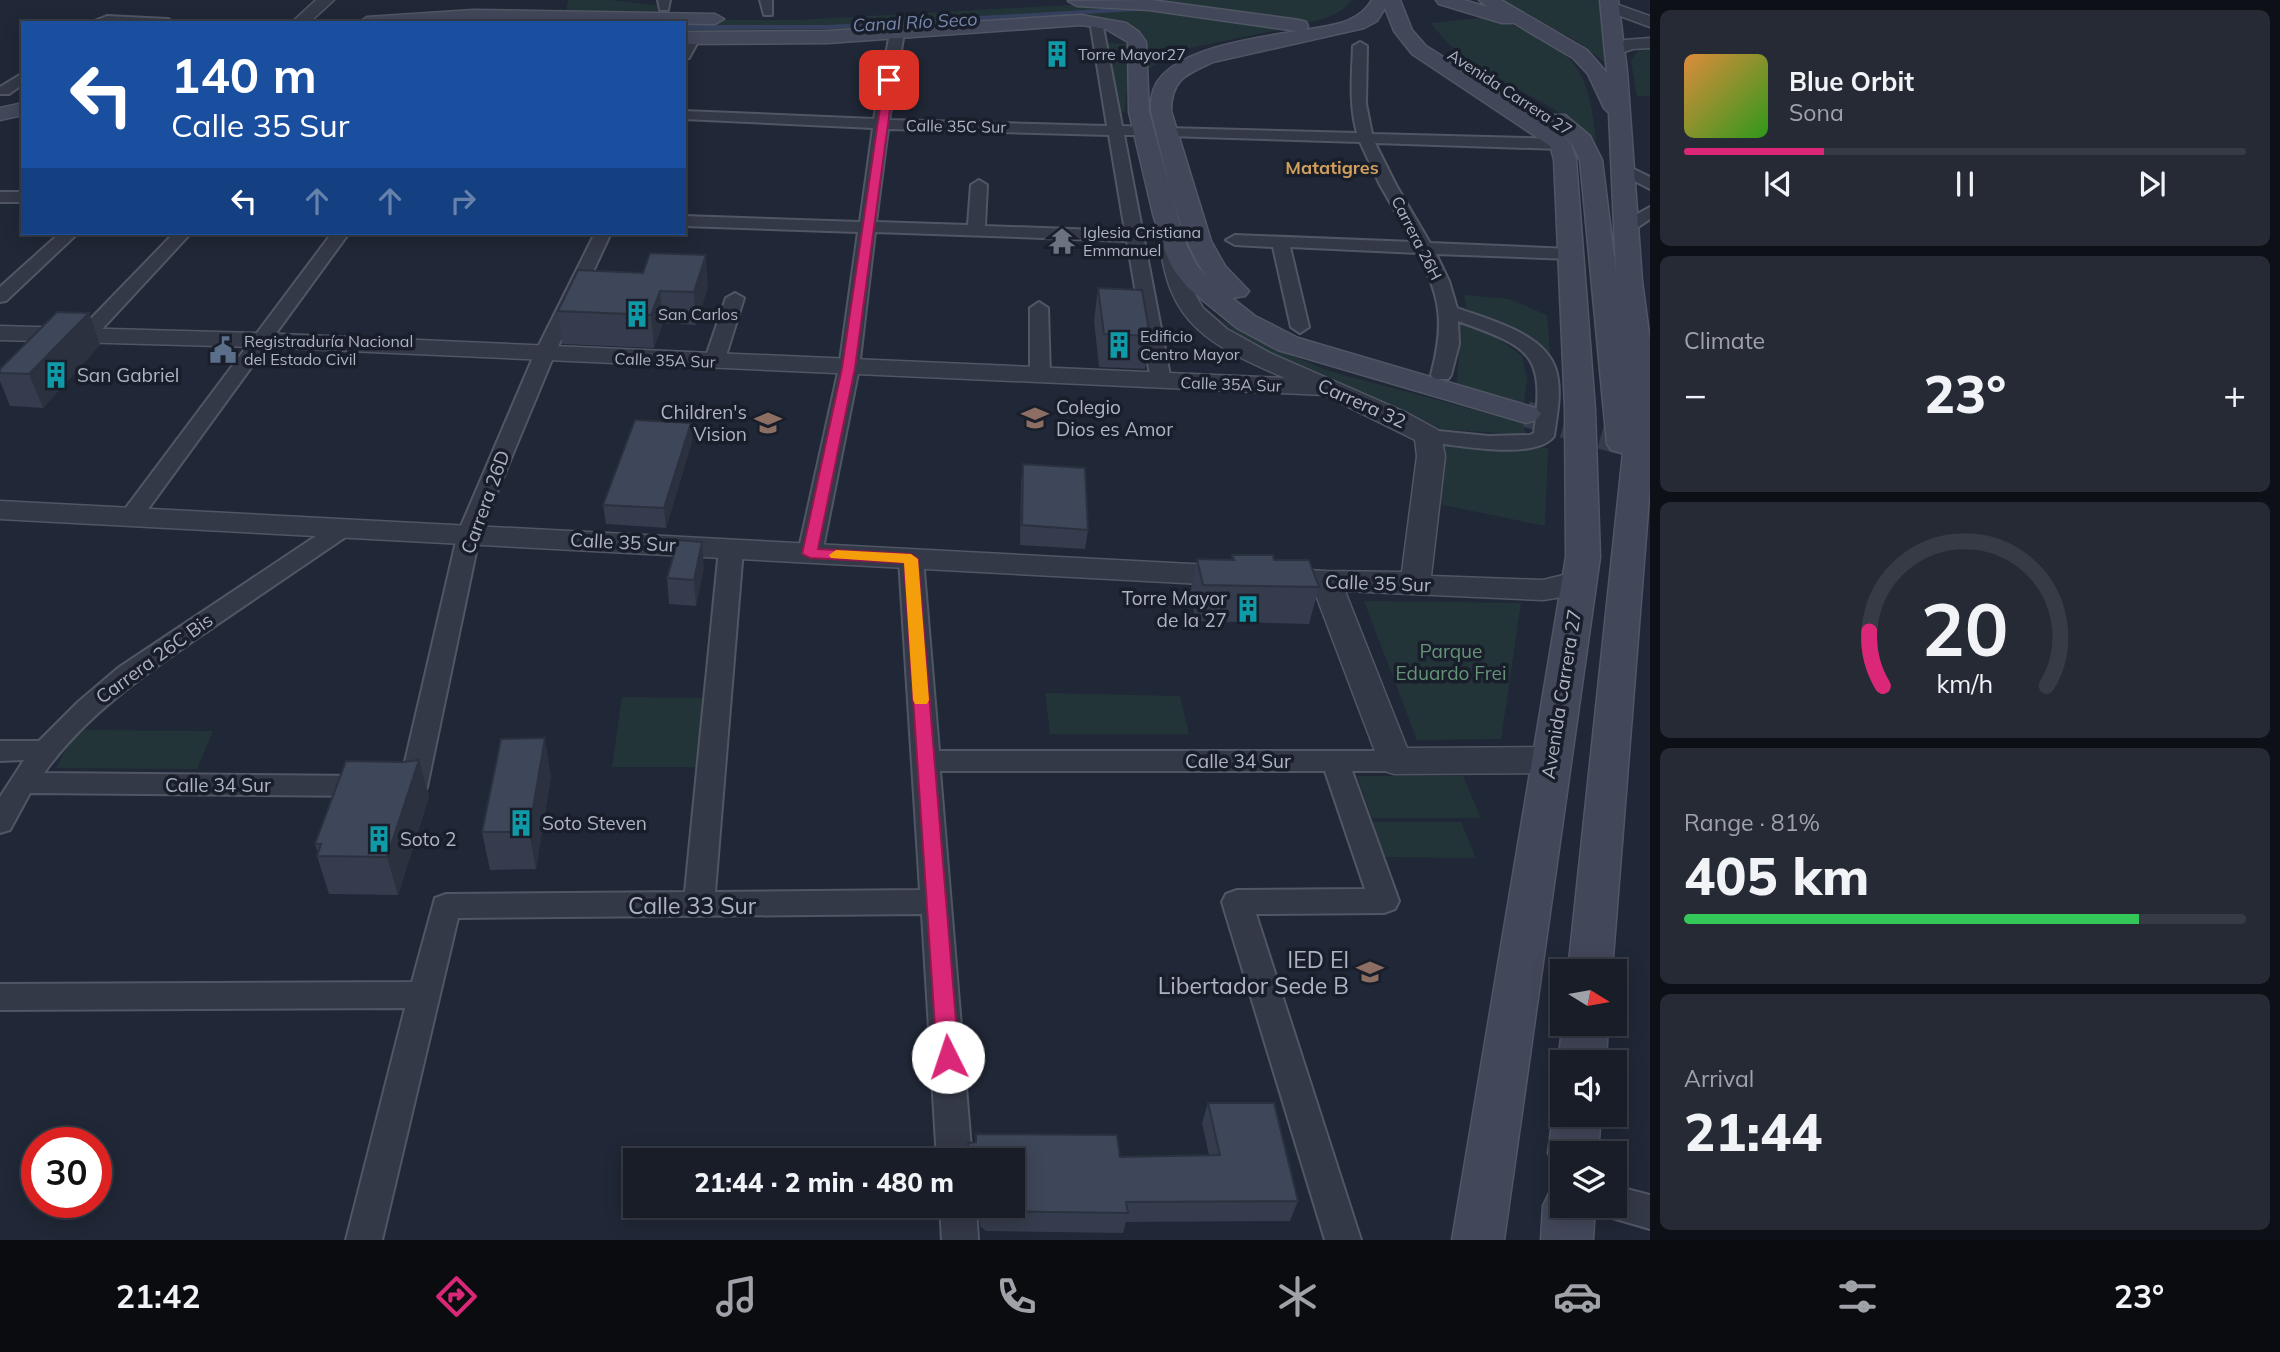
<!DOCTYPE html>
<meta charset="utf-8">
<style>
:root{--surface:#181d28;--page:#252a34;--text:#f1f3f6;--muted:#9fa2a8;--line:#363b45;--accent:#db2777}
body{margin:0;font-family:Mulish,sans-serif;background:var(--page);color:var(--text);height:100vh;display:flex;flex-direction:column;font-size:26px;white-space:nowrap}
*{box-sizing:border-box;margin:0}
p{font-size:23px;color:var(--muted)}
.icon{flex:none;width:38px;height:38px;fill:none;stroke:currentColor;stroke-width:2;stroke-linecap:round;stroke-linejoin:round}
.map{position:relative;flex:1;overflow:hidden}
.drawer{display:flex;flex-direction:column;gap:10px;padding:10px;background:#0d1016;width:630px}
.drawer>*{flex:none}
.top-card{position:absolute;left:21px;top:21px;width:665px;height:214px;border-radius:0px;box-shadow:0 4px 18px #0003,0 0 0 2px var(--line);background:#1a4fa0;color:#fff;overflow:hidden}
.needle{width:46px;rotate:101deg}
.controls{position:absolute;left:1550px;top:959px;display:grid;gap:14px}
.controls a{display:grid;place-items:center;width:77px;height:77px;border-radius:0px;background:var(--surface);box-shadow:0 4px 18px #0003,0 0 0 2px var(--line);font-size:35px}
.speed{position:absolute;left:21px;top:1127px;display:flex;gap:14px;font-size:35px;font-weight:700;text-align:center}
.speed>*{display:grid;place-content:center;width:91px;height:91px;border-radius:50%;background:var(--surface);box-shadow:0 4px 18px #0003,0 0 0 2px var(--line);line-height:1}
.speed .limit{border:10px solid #d22;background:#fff;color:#111}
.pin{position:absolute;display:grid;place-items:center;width:60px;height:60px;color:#fff;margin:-30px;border-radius:14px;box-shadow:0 4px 10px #0006}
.me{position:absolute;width:77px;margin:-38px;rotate:356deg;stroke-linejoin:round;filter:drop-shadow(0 0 5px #0008)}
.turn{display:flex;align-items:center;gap:24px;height:147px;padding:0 35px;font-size:32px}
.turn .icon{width:91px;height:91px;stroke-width:2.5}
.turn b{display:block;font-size:49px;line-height:60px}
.lanes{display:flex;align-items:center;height:66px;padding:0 35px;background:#0003;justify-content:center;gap:35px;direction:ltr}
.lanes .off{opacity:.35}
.big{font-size:52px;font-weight:800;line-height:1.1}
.drawer .widget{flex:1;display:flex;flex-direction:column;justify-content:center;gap:10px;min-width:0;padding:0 24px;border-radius:10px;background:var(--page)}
.drawer .dial{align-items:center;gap:0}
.dial svg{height:182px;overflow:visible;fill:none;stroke:var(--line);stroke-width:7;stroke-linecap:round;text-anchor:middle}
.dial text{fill:var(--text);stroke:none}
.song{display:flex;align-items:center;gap:21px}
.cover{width:84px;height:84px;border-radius:10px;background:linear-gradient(135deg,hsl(30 70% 55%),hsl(110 70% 35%))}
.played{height:7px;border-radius:4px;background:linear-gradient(90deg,var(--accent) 25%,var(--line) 25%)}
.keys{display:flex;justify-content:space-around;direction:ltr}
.heat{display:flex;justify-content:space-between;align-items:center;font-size:38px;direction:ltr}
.charge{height:10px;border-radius:5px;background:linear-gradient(90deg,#34c759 81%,var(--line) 0)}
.trip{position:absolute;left:623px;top:1148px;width:402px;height:70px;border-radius:0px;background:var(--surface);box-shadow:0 4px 18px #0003,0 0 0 2px var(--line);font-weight:800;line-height:70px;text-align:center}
.tabs{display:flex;height:112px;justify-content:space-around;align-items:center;background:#0a0c10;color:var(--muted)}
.tabs .icon{width:49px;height:49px}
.tabs .on{color:var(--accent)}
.tabs b{font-size:32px;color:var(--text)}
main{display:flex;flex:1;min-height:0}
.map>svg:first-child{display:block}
</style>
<main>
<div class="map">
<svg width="1650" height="1240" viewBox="0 0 1650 1240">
<rect width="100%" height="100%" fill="#202736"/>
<path fill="#233438" d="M568 0H612L658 6 657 14 566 12Z
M1139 0H1352C1340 17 1317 21 1298 24Z
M1497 0H1601L1607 64 1577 41Z
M1088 4H1117L1283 29 1185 49 1146 70 1144 36 1133 29 1098 18 831 34H684V23H382L416 19 797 20Z
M1491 17C1566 45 1589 57 1596 141 1548 93 1471 80 1431 23Z
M1104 43 1130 44 1125 112H1117Z
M1650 49V96H1637L1631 61 1638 51Z
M1464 295 1509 299 1547 315 1550 352 1467 312Z
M1214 316 1271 347 1329 371 1523 423 1526 435 1441 429 1401 409 1304 369 1251 343Z
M1461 322 1499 339 1522 356 1527 378 1524 403 1457 384Z
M1438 440 1548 448 1545 526 1433 503Z
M1364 601 1521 603 1501 739 1417 740Z
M1045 693 1180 696 1189 734H1050Z
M622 697 705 698 699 767H612Z
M76 730 213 731 197 769 56 768Z
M1357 776H1463L1481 818H1372Z
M1371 822H1461L1476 858 1384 857Z"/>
<path fill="#34405d" d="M1136 7 1153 10 831 29 684 30V25H827Z"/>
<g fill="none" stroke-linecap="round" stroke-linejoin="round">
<path stroke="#353c4b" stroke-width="26" stroke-dasharray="26 13" stroke-linecap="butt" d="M1526 414 1650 450"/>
<defs>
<path id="minor" d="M658 0H670L668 10H660Z
M760 0H772V15H764Z
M107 16 168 19 174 23H89Z
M1097 23 1103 27 1122 126 1144 127 1151 131 1144 135H1124L1171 381 1168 385H1154L1151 381 1127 241 875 232 859 368 822 553 818 558H802L798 553 839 368 858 232 684 226V216L860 222 873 128 684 119V111L874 119 890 33 897 29 904 33 889 120 1107 126 1091 27ZM888 129 1109 135 1125 231 985 226 987 185 979 180 971 185 968 225 876 222Z
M693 34 700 38 689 58 684 59V42L688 35Z
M1360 42 1367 46 1366 104 1372 134 1560 139 1568 144 1560 149 1375 143 1396 185 1430 243 1570 249 1579 254 1570 259 1436 254 1449 281 1457 308C1489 320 1545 333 1556 370 1562 391 1557 415 1554 436 1536 461 1456 445 1428 442L1421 440 1418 436 1421 432 1428 430 1489 436 1530 435 1534 433C1545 353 1532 348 1458 321L1459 344 1451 375 1448 379H1434L1431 375C1444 326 1442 299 1418 253L1290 247 1309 327 1300 333 1291 327 1273 247 1235 245 1226 240 1235 235 1413 242 1380 185 1360 142 1168 136 1161 132 1168 128 1357 133C1349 105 1352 75 1353 46Z
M23 73V84L9 94H0V87Z
M1623 164 1650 177V189L1617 172 1615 169 1617 166Z
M0 192H23V202H0Z
M1650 207V219L1631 232H1619L1617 228 1619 224Z
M60 233H78L6 301 0 302V287Z
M174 233H191L92 340H78L76 336 78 332Z
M332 233H349L138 523H122L119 518 122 513Z
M595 233H611L554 355 480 533 427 787 423 794 407 797 397 794 393 787 401 779 458 533 534 355Z
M735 293 744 298 724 362 721 366H707L704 362 726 298Z
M1039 302 1048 308 1050 376 1047 380H1033L1030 376V308Z
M342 522 350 524 353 529 350 534C303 566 256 598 209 630 148 672 87 713 44 773L368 776 378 779 382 786 378 793 368 796 30 793 10 830 0 833V797L24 760 0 761V741H39L78 702 118 668 334 524Z
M731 542 739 544 743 549 715 892 920 890 899 559 903 554H919L923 559 939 751H1394L1404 754 1408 761 1404 768 1394 771H1352L1399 901 1395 909 1384 913 1256 914 1361 1240H1325L1222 902 1226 894 1237 890 1365 889 1325 771H940L972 1160H937L922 914 458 918 382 1240H346L405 1008 0 1010V984L412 982 435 898 446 894 685 892 719 549 723 544Z
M1615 1186 1650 1195V1229L1602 1215 1598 1206H1615Z
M940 1206H976L978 1240H942Z"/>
<path id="tertiary" d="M316 0H334L309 23H291Z
M1610 2 1650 16V27L1604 10 1602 7 1604 4Z
M1650 38V48L1633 49 1615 55 1606 50 1625 40Z
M1171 231 1179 233 1182 238 1188 277 1196 296 1203 308 1227 329 1270 353 1405 412 1438 430 1441 436 1445 456 1431 576 1543 580 1580 571 1591 573 1595 580C1585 596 1560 597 1543 600L1345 591 1407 748 1550 747 1562 751 1568 760 1562 769 1550 773 1394 774 1382 770 1314 590 0 519V501L1326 571 1402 572 1417 456 1415 440 1324 395 259 347 0 340V326L259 333 1285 378C1212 346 1166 325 1160 238L1163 233Z"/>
<path id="secondary" d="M1151 0 1299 20 1306 22 1308 26 1306 30C1332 25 1358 24 1372 0H1400L1412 30 1426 46 1557 129 1571 144 1576 159 1595 409 1600 557 1504 1240H1452L1566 557 1565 409 1554 159 1550 146 1412 54 1394 31 1385 8 1377 21 1364 28 1213 62C1187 74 1171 79 1171 111L1211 241 1225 266 1249 291 1245 296 1232 298 1255 316 1298 338 1536 408 1541 414 1536 420 1526 423 1278 350 1237 328 1188 288 1173 269 1163 247 1153 214 1129 112 1128 42 1106 29 1081 25 828 43 684 44V32L828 31 1081 15 1126 23 1139 32 1146 42 1149 112 1177 214 1187 247 1198 267 1213 283C1179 250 1164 158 1151 111 1151 102 1151 93 1156 84 1177 47 1258 38 1297 31L1149 10 1077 6 1068 1Z
M1436 0H1464L1487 7 1479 0H1501L1587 50 1607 73 1600 0H1618L1627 71 1642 281 1650 341V485L1612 971H1568L1623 453 1611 450 1607 444 1580 160 1572 144 1547 119 1551 115H1565L1590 136 1602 160 1616 272 1609 113 1604 108 1588 74 1573 58 1514 23H1502L1439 4Z
M473 10 715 14 724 19 715 24 473 20 358 23 367 17Z
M23 103V115L0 120V108Z
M1563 1022 1608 1024 1606 1062H1563V1071L1558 1062Z
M1563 1098V1115H1601L1598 1153H1563V1172L1555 1169 1548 1153 1553 1115Z
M1563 1184V1206H1595L1593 1240H1541L1543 1206 1551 1189Z"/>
</defs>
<use href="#minor" stroke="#515665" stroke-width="4"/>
<use href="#tertiary" stroke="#515665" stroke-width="3"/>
<use href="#secondary" stroke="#515665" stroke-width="3"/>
<use href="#minor" fill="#343947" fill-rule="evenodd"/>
<use href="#tertiary" fill="#343947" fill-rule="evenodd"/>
<use href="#secondary" fill="#42475a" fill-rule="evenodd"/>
</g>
<path fill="#353c4d" d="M578 270 708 287 696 325 663 323 654 348 562 344 558 311Z
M1098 288 1150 336 1145 369 1099 367 1094 321Z
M89 313 100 345 43 408 10 406 0 381V369Z
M691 423 692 442 666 528 606 524 603 505Z
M1023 464 1088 530 1085 549 1020 545 1021 483Z
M1232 555 1274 560 1319 587 1309 624 1196 621 1190 595 1197 559 1231 560Z
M704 567 696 606 669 604 667 578Z
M419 760 429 797 398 895 329 894 317 856 318 853 315 844 403 762Z
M551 776 536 869 490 870 482 832Z
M1208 1103 1298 1201 1290 1221 1126 1222 1123 1233 986 1231 980 1226 978 1206H1013V1160H966L968 1143 976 1142V1134L1120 1157 1209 1155 1202 1123Z"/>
<path fill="#2b313e" d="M706 255 708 287 696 325 694 292Z
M660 291 663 323 654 348 651 315Z
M89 313 100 345 43 408 29 374Z
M691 423 692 442 666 528 664 508Z
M702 542 704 567 696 606 694 580Z
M545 738 551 776 536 869 529 832Z
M419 760 429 797 398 895 387 857Z"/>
<path fill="#3e4659" stroke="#2b313e" stroke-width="2" d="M650 253 706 255 694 292 660 291 651 315 558 311 578 270 643 273Z
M1098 288 1142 290 1150 336 1104 334Z
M57 312 89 313 29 374 0 373V369Z
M635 420 691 423 664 508 603 505Z
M1023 464 1085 468 1088 530 1022 525Z
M678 540 702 542 694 580 667 578Z
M1232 555H1273L1274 560H1309L1319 587 1203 585 1197 559 1234 560Z
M545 738 529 832H482L501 739Z
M419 760 387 857 317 856 321 844H315L346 761 403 762Z
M1208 1103H1274L1298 1201 1126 1202 1128 1213 988 1211 982 1207V1206H1013V1160H970L968 1143 976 1142V1134L1117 1135 1120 1157 1220 1155Z"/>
<path fill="#db2777" stroke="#8e194d" stroke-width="2" d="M889 77 894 80 855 368 818 549 911 554 918 559 959 1057 956 1063 948 1066 941 1063 937 1057 904 563 810 558 802 554 842 368 884 80Z"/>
<path fill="#f59e0b" d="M836 550 911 554 918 559 929 700 927 704H915L913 700 904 563 831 558 829 555Z"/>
<defs>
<symbol id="building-bare" viewBox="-9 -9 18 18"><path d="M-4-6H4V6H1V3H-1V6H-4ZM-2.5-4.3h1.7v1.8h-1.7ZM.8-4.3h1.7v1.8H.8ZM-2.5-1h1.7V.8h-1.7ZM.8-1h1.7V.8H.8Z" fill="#0f9aa8" stroke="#191e2b" stroke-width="2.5" paint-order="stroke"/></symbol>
<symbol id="temple-bare" viewBox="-9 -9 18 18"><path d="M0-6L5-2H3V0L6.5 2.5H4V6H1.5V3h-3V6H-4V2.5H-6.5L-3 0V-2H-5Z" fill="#6b7280" stroke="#191e2b" stroke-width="2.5" paint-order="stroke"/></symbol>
<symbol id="civic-bare" viewBox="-9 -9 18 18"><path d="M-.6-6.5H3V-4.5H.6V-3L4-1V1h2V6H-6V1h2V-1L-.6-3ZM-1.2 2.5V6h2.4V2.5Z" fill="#5c6f8a" stroke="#191e2b" stroke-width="2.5" paint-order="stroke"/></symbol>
<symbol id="school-bare" viewBox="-9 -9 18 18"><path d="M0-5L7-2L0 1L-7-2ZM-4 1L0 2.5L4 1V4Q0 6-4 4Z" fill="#8d6e63" stroke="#191e2b" stroke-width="2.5" paint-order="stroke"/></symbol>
</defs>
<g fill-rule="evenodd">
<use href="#building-bare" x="1038" y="35" width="38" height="38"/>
<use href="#temple-bare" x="1043" y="222" width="38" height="38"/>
<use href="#building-bare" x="618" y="295" width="38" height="38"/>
<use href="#building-bare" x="1100" y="326" width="38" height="38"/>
<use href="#civic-bare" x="204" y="331" width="38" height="38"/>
<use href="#building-bare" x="37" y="356" width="38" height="38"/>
<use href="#school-bare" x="1016" y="399" width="38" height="38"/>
<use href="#school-bare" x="749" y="404" width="38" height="38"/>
<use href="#building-bare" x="1229" y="590" width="38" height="38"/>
<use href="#building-bare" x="502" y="804" width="38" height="38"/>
<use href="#building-bare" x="360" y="820" width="38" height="38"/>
<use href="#school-bare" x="1351" y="953" width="38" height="38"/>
</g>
<g text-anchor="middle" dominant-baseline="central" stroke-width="7" stroke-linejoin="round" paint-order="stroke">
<g font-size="16" fill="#aeb3c4" stroke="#191e2b" text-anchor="start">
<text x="1078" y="54">Torre Mayor27</text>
<text x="1083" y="232">Iglesia Cristiana<tspan x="1083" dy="18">Emmanuel</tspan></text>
<text x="658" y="314">San Carlos</text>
<text x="1140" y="336">Edificio<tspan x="1140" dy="18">Centro Mayor</tspan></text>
<text x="244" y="341">Registraduría Nacional<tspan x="244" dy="18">del Estado Civil</tspan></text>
</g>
<g font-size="16" fill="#aeb3c4" stroke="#191e2b">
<text transform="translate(1510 92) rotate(33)">Avenida Carrera 27</text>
<text transform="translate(956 126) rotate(1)">Calle 35C Sur</text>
<text transform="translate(1417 238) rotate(63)">Carrera 26H</text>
<text transform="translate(665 360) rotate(2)">Calle 35A Sur</text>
<text transform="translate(1231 384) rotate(2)">Calle 35A Sur</text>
</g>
<g font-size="18" font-style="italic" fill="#7686ab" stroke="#191e2b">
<text transform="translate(915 22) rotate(-3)">Canal Río Seco</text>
</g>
<g font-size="18" font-weight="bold" fill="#d09e5d" stroke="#191e2b">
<text x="1332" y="167">Matatigres</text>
</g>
<g font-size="19" fill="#aeb3c4" stroke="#191e2b" text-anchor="start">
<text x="77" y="375">San Gabriel</text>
<text x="1056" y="407">Colegio<tspan x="1056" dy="22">Dios es Amor</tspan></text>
<text x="747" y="412" text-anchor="end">Children's<tspan x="747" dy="22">Vision</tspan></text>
<text x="1227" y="598" text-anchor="end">Torre Mayor<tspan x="1227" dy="22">de la 27</tspan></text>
<text x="542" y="823">Soto Steven</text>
<text x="400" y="839">Soto 2</text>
</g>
<g font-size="19" fill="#aeb3c4" stroke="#191e2b">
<text transform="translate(1362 403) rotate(24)">Carrera 32</text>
<text transform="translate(485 502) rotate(-70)">Carrera 26D</text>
<text transform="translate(623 542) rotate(3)">Calle 35 Sur</text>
<text transform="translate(1378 583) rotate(2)">Calle 35 Sur</text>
<text transform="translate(154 658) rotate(-36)">Carrera 26C Bis</text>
<text transform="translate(1561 694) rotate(-81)">Avenida Carrera 27</text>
<text x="1238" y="761">Calle 34 Sur</text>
<text x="218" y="785">Calle 34 Sur</text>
</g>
<g font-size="19" fill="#669377" stroke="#191e2b">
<text x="1451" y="651">Parque<tspan x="1451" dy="22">Eduardo Frei</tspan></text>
</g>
<g font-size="23" fill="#aeb3c4" stroke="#191e2b">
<text x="692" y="905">Calle 33 Sur</text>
</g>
<g font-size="23" fill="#aeb3c4" stroke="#191e2b" text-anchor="end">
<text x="1349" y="959">IED El<tspan x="1349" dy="26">Libertador Sede B</tspan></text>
</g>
</g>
</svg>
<div class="controls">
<a><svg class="needle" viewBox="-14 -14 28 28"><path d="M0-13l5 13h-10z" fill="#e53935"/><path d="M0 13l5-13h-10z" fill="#9fa2a8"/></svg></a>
<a><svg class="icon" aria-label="sound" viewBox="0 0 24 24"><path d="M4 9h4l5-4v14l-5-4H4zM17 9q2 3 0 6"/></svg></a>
<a><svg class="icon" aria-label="layers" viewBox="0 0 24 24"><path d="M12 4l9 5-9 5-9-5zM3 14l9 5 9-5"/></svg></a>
</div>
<div class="speed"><div class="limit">30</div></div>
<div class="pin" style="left:889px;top:80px;background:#d93025"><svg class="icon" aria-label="arrive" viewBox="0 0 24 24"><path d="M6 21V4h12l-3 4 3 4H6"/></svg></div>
<svg class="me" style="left:948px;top:1057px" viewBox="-20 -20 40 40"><circle r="19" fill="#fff"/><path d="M0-13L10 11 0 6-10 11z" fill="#db2777"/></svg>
<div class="trip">21:44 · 2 min · 480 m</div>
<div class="top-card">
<div class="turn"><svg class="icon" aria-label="left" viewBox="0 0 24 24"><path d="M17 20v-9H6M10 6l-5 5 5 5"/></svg><div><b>140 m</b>Calle 35 Sur</div></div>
<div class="lanes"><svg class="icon" aria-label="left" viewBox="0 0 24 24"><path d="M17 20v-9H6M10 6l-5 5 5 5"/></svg><svg class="icon off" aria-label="ahead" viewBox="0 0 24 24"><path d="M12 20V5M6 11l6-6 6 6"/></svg><svg class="icon off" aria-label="ahead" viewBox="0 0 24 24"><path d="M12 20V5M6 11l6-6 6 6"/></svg><svg class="icon off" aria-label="right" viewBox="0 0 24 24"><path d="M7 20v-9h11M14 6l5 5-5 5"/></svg></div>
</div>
</div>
<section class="drawer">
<div class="widget">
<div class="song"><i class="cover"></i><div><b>Blue Orbit</b><p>Sona</p></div></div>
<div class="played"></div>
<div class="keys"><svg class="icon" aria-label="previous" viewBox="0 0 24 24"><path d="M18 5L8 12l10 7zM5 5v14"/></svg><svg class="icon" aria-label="pause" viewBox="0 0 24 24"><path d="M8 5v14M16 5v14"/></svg><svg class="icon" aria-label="next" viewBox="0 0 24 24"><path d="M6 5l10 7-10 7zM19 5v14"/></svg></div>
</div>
<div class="widget"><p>Climate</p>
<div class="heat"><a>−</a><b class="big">23°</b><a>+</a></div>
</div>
<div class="widget dial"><svg viewBox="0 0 100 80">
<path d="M14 69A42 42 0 1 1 86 69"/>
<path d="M14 69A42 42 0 0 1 8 45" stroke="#db2777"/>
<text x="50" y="56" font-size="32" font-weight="700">20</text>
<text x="50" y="72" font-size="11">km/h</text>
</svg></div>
<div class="widget"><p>Range · 81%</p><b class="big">405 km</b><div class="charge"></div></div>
<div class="widget"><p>Arrival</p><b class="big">21:44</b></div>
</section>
</main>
<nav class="tabs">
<b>21:42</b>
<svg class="icon on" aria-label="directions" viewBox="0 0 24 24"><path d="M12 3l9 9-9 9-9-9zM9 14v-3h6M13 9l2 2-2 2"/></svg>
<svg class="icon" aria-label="music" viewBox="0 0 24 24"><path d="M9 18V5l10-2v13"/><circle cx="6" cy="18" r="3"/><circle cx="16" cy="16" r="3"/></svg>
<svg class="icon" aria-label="phone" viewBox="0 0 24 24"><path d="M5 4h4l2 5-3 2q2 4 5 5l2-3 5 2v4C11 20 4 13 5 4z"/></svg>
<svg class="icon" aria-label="climate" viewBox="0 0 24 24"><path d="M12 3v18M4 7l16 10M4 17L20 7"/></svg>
<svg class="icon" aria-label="car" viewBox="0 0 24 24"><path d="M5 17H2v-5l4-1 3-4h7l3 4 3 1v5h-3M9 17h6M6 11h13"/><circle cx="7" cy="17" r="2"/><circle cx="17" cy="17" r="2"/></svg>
<svg class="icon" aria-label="filters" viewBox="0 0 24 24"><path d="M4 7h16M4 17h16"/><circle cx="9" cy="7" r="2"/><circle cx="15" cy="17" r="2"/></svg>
<b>23°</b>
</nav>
